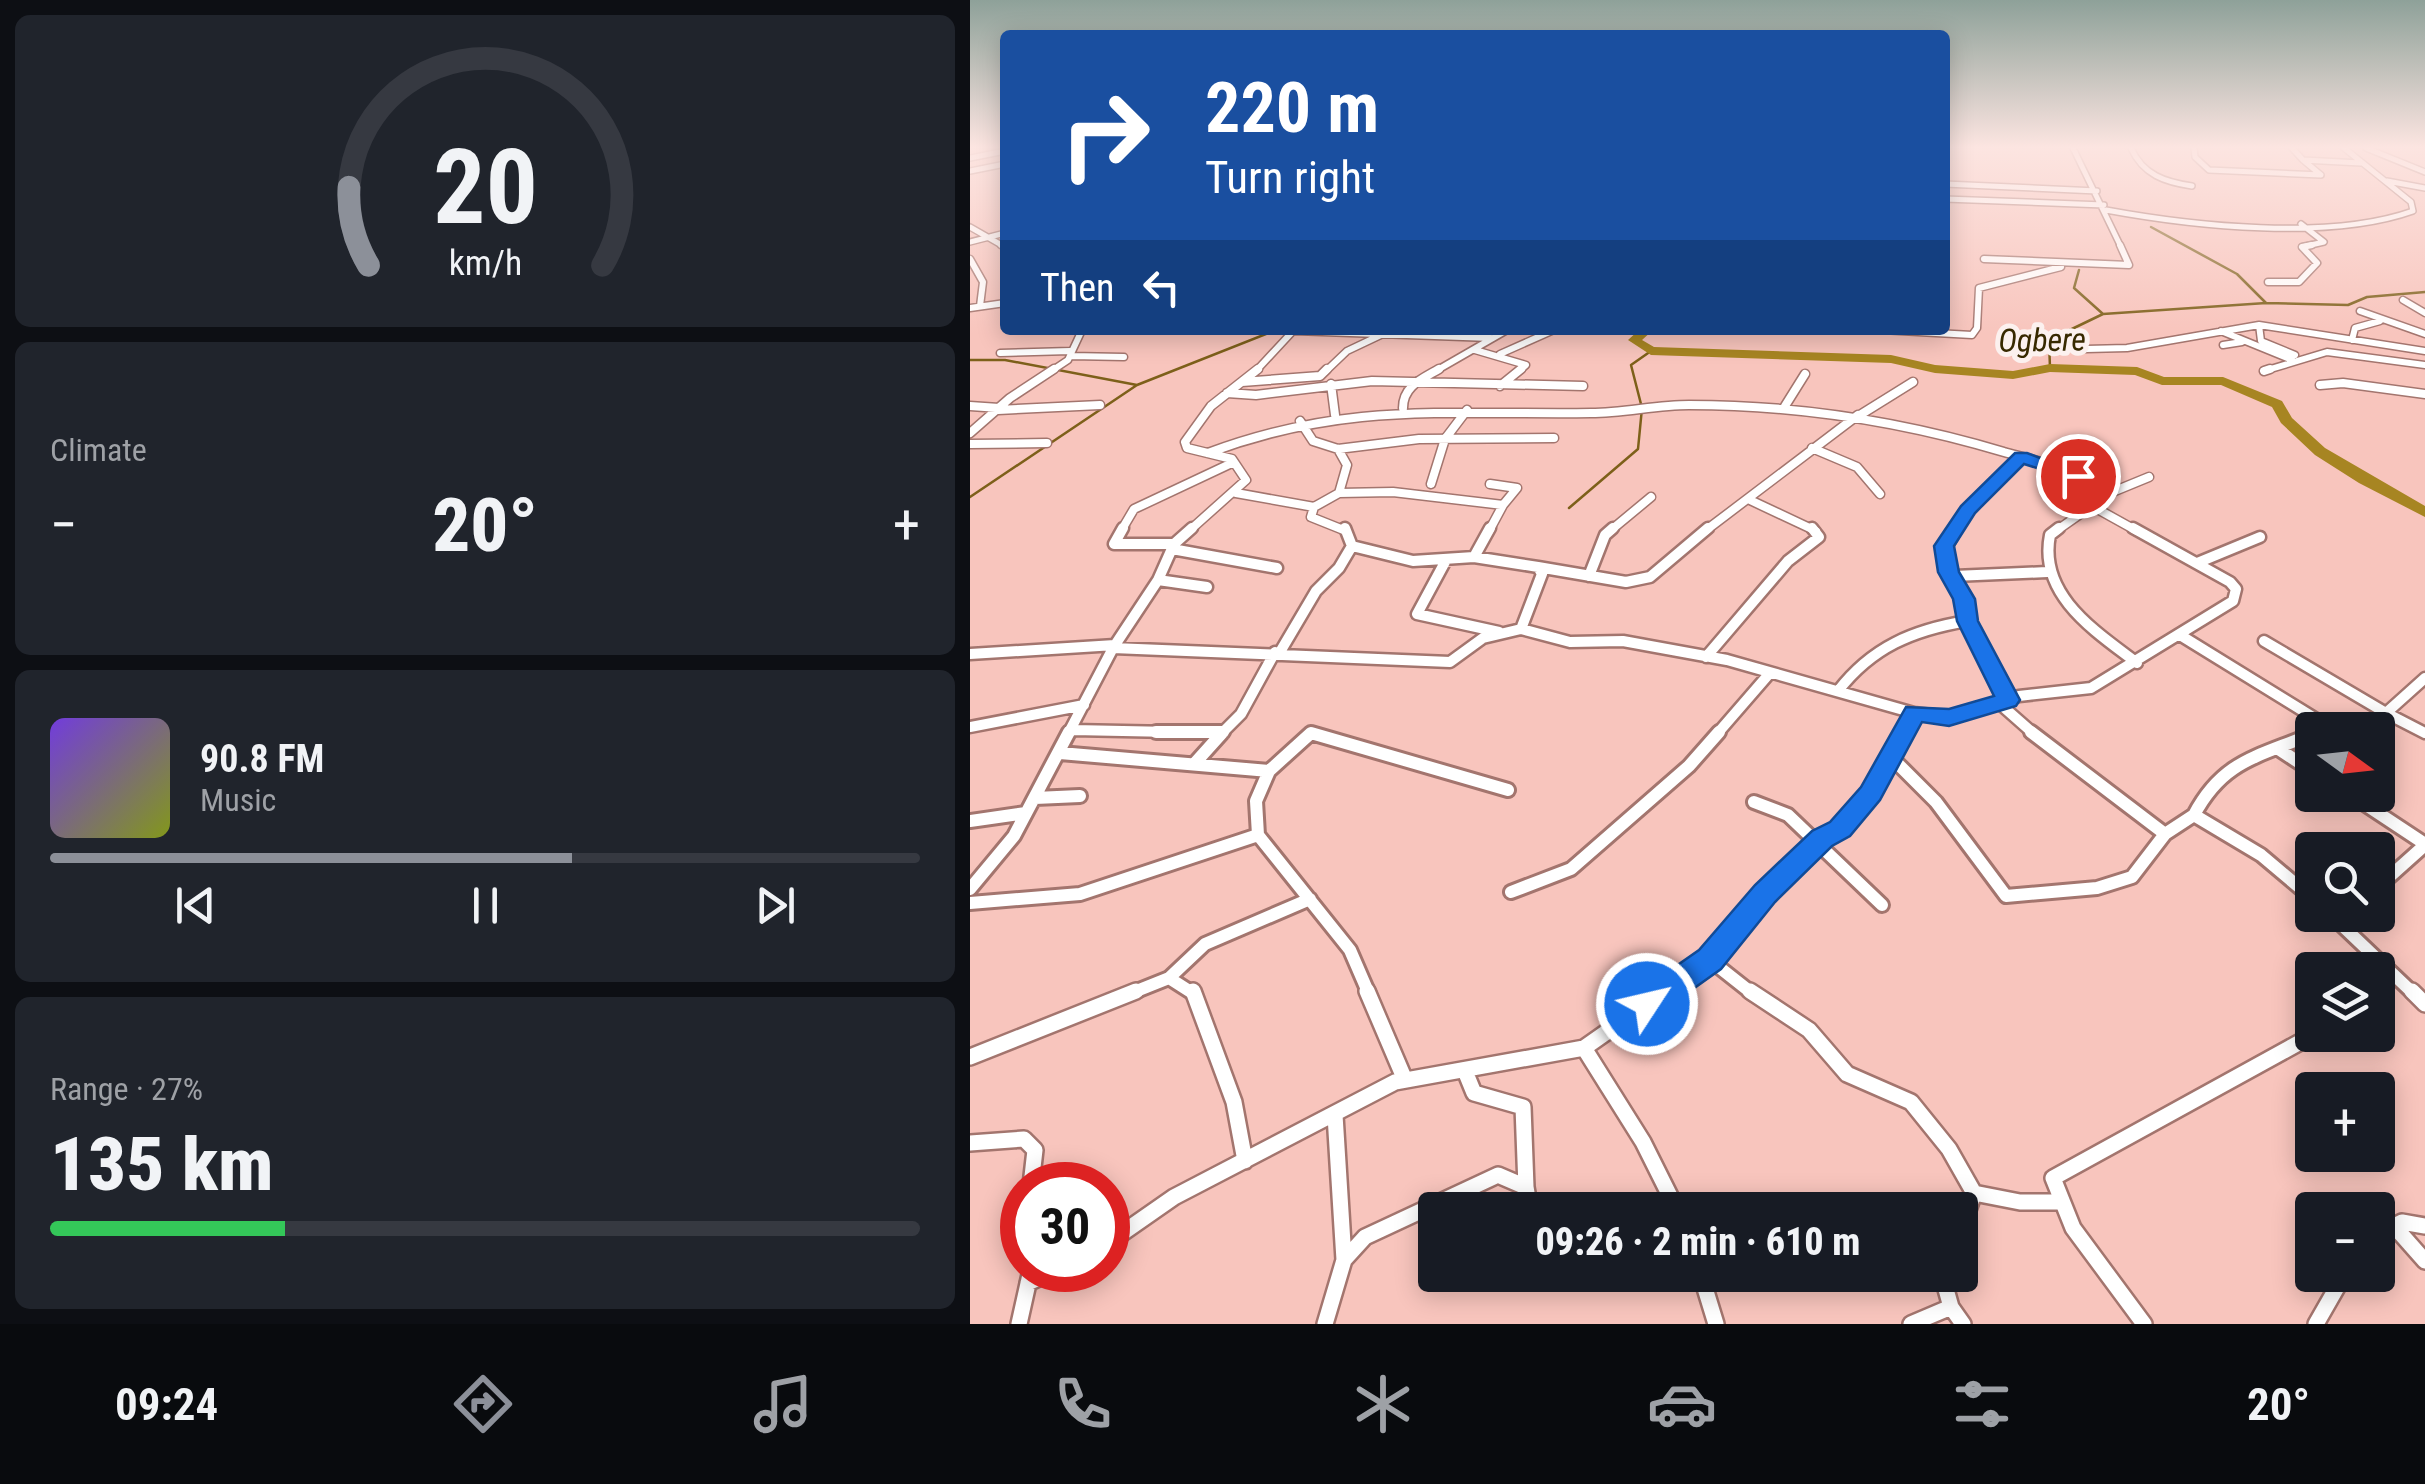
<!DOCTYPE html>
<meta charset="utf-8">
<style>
:root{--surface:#171b24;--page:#20242c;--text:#f1f3f6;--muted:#9ea1a6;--line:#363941;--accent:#8c9099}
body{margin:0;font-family:"Roboto Condensed",sans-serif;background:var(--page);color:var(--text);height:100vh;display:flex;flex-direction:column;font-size:38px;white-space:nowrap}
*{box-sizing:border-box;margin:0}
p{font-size:32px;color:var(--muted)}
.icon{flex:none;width:55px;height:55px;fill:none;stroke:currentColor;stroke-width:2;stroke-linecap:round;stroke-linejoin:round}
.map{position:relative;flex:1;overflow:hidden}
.side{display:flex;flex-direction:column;gap:15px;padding:15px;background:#0d0f14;width:970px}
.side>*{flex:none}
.hud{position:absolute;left:30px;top:30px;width:950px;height:305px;border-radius:10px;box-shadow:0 5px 25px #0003;background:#1a4fa0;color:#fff;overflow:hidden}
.needle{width:65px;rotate:105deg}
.controls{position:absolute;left:1325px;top:712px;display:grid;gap:20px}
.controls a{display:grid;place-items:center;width:100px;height:100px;border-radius:10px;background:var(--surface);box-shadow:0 5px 25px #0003;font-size:50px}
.speed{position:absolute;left:30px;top:1162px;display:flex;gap:20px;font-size:50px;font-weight:700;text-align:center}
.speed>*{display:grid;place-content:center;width:130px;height:130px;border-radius:50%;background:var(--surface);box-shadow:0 5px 25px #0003;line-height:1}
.speed .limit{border:15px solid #d22;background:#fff;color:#111}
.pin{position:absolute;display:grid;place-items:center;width:85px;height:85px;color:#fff;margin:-42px;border:5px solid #fff;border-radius:50%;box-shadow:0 2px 10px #0007}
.me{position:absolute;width:110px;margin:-55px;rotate:55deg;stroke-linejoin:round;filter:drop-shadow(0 0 8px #0008)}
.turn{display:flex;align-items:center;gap:35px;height:210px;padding:0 40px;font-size:45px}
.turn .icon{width:130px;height:130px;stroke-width:2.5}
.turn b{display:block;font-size:70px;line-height:85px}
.then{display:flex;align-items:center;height:95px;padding:0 40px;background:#0003;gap:20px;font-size:38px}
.big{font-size:75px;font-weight:800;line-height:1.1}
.side .card{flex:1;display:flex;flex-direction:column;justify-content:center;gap:15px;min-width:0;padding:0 35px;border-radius:15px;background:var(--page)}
.side .dial{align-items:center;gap:0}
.dial svg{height:260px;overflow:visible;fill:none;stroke:var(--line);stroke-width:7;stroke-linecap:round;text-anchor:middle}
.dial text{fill:var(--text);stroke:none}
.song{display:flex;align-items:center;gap:30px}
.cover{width:120px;height:120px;border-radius:15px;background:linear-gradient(135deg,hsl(260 70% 55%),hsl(70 70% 35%))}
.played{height:10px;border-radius:5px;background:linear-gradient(90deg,var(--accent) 60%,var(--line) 60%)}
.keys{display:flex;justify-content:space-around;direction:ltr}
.heat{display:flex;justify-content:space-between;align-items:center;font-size:55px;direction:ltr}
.charge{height:15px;border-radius:8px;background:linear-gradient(90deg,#34c759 27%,var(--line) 0)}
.trip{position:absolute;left:448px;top:1192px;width:560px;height:100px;border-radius:10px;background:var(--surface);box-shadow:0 5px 25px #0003;font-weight:800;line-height:100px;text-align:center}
.tabs{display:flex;height:160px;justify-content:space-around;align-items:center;background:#090b0e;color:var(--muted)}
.tabs .icon{width:70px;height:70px}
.tabs .active{color:var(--accent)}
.tabs b{font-size:45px;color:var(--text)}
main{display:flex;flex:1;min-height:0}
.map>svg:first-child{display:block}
</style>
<main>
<section class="side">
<div class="card dial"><svg viewBox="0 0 100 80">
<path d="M14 69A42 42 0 1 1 86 69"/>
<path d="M14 69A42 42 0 0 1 8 45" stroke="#8c9099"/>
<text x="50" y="56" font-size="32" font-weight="700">20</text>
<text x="50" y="72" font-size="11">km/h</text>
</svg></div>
<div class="card"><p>Climate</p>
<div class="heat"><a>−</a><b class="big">20°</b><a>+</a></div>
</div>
<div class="card">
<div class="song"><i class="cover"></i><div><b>90.8 FM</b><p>Music</p></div></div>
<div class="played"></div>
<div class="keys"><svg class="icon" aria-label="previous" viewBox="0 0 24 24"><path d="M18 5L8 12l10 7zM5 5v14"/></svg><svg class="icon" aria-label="pause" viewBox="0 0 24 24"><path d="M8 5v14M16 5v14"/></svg><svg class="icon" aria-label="next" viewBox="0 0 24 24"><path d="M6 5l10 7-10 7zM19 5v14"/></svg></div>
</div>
<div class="card"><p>Range · 27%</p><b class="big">135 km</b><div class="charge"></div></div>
</section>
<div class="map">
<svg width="1455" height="1324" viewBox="0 0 1455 1324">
<rect width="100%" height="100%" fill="#f8c5bd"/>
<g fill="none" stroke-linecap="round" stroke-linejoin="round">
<path stroke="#7d601a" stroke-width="2.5" d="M1181 227 1267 274 1296 303
M1109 270 1104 288 1133 314
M0 360H35L167 385
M1080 368 1079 340 1133 314 1296 303 1378 305 1397 297 1455 292
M0 497 167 385 306 330
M599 508 668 449 672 408 661 365 681 351"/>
<path fill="#a78522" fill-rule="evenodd" d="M669 330H683L672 340 684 347 921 355 965 365 1043 371 1080 364 1167 367 1194 377H1253L1312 401 1322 418 1355 448 1455 506V517L1389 483 1345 455 1311 423 1302 407 1251 385H1192L1165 375 1080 372 1043 379 965 373 921 363 681 355 658 340Z"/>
<defs>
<path id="minor-far5" d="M1103 148 1151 247
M1161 148C1173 175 1195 182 1222 186
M1224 148 1225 157 1239 170 1351 175 1333 160
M1322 148 1333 160 1391 163
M1396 148 1455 172
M0 158 35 151
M0 171 35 164
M1417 181 1455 188
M975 184 1127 191
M975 199 1134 205
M1136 210C1223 226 1359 241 1443 211L1441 202 1374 148
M1331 224 1354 242 1332 247
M0 227 35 247
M0 242 35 233"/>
<path id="minor-far4" d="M31 245 35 247
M0 259 13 282 10 306
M1014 259 1159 265 1150 245
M1298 282H1329L1347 263 1332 247 1342 245
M1433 300 1455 313
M0 308 35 303
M1390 311 1455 334
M1289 325 1291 341 1325 355
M912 330 1002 335 1007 328 1009 288 1091 267
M324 331 521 338
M1251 331 1322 360
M1382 340 1385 328 1410 321
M1253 345 1272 342
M1116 349 1157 348 1289 325 1455 351
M505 350 556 365 548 372
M30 353 100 351
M530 354 584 330
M101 356 154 357
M1294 371 1357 352 1455 365
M80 372 98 360 112 330
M285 372 324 330
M355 372 377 351 415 333
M464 372 537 330"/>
<path id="minor-far3" d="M1294 371 1300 369
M272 382 350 376 357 369
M361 384 365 415
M1350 385 1373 383 1455 394
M530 386 551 369
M257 393 286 395 402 381 613 386
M0 406 29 408
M815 406 835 374
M433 408C433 386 452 379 469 369
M28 410 130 405
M890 415 943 382
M330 421 343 441 368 449 449 439 584 438
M0 433 40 398 84 369
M0 444 77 443
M842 448 887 467 910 494
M368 449 377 465 369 493 423 492 533 505 519 531
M238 453C378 401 476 415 621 413 654 413 686 405 719 405 827 405 931 421 1034 452 1071 462 1109 470 1140 493
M461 484 475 439 497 410
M520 484 547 488 533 505
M266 493 344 507 369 493
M780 500 846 531
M1122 506 1167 531
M344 507 341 517 376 531
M151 531 164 509 264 462
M219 531 276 480 262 459 217 448 215 442 241 406 288 369
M640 531 681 497
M735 531 888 415
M985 531 997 510 1051 457
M1086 531 1140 493 1179 477"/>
<path id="minor-far2" d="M153 528 144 544H204
M987 528 973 553 994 599 997 621 1038 700
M1089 528 1080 535C1068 595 1125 631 1167 663
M382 546 443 561 504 557 568 567 572 574 551 629
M202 549 307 568
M504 557 520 528
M475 562 447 614 529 632
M1227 563 1290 537
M568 567 656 582 680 577 738 528
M619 576 635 535 643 528
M984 576 1077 572
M188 580 237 587
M1210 635 1364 730
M1294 641 1416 713 1455 678
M143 648 480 662 513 638 551 629 600 642 653 641 757 660 944 713 979 717 1049 696 1121 688 1263 601 1266 589 1260 582 1163 528
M310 652 346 591 369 568 382 546 375 528
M0 654 145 645
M736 657 818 561 849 537 842 528
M868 691C902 647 943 630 997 621
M1030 704 1064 734
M0 727 114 705
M103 730 252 733 271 714 305 652
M1390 730 1416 713 1455 733
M98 734 143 648 188 580 204 544 222 528
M340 734H345
M747 734 799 674
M934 734 944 713"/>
<path id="minor-far1" d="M186 732H253
M935 732 922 758 966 802 1036 896 1127 888 1162 877 1195 834
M1061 732 1195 834 1224 815 1291 855 1342 898
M1310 750 1342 771
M90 753 299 771
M225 763 252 733
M1381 795 1455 844
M65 798 110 796
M784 802 818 815 912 905
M1224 815C1253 760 1288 757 1342 734
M0 821 56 813
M1408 887 1455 845
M0 889 44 836 99 732
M541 892 601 869 719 766 749 732
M0 903 110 894 288 835
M1361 915 1444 994
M740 960 783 994
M199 978 224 994
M159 994 199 978 235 944 340 899
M399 994 380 950 288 835 286 801 299 771 341 733 538 790
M692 994 740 960 795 894 891 806 922 758"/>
<path id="minor" d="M223 991 264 1102 275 1161
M397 991 435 1080
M695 991 614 1048 673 1142 707 1210
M780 991 839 1030 877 1074 941 1102 979 1149 1004 1193
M1442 991 1455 1004
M0 1057 166 991
M495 1071 504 1093 553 1107 556 1187
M365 1115 374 1260
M0 1143 54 1139 65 1150 61 1185
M1424 1226 1455 1261
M990 1233 1004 1193 1050 1202H1092
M1408 1234 1432 1222 1455 1226
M138 1243 204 1197 425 1082 614 1048
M731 1275 746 1324
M972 1275 981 1307 993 1324
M58 1283 86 1270
M49 1324 61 1270
M355 1324 374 1260 395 1237 528 1175 556 1187 560 1210
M941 1324 981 1307
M1174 1324 1103 1228 1083 1178 1343 1035
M1346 1324 1374 1275"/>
</defs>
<use href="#minor-far5" stroke="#a3756e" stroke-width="8"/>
<use href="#minor-far4" stroke="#a3756e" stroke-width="9"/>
<use href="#minor-far3" stroke="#a3756e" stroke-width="11"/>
<use href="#minor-far2" stroke="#a3756e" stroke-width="15"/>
<use href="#minor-far1" stroke="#a3756e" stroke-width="18"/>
<use href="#minor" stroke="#a3756e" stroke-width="20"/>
<use href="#minor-far5" stroke="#fff" stroke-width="5"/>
<use href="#minor-far4" stroke="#fff" stroke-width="6"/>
<use href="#minor-far3" stroke="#fff" stroke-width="8"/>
<use href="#minor-far2" stroke="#fff" stroke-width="10"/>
<use href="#minor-far1" stroke="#fff" stroke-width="12"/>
<use href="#minor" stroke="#fff" stroke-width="15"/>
</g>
<linearGradient id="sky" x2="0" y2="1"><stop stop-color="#8ea199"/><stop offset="0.44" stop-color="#fce5e1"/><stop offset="1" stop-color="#fce5e1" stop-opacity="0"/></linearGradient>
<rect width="1455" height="334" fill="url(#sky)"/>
<path fill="#1a73e8" stroke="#114b97" stroke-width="2.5" d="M1045 453H1057L1117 476 1108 481 1054 464 1005 513 984 546 989 572 1005 599 1008 621 1050 700 1046 706 979 726 952 722 910 800 880 836 862 846 805 902 751 969 688 1014 677 1018 666 1014 661 1004 666 994 729 950 785 885 842 831 860 822 891 787 936 707 979 709 1024 696 987 621 983 599 968 572 964 546 991 506Z"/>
<g text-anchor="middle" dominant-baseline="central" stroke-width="10" stroke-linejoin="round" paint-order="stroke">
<g font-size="32" font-style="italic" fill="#372900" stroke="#fcf1ef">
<text transform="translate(1072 340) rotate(-1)">Ogbere</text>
</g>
</g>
</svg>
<div class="controls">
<a><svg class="needle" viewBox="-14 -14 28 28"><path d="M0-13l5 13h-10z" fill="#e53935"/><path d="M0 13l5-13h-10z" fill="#9ea1a6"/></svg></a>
<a><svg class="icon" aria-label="search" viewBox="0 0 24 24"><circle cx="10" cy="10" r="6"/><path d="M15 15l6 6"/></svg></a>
<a><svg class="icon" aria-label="layers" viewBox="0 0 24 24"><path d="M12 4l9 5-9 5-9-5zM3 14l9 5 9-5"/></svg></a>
<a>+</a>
<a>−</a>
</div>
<div class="speed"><div class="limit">30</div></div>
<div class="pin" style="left:1108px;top:476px;background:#d93025"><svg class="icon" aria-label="arrive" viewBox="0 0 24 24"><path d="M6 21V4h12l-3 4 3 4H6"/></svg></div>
<svg class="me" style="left:677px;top:1004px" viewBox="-20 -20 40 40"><circle r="17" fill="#1a73e8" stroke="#fff" stroke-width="3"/><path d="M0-11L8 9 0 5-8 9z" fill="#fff"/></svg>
<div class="trip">09:26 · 2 min · 610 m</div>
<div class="hud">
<div class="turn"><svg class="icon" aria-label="right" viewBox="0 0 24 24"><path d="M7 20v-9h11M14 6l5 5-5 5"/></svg><div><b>220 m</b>Turn right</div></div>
<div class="then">Then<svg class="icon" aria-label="left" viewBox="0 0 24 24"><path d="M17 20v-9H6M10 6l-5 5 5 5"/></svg></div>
</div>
</div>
</main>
<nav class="tabs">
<b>09:24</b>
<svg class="icon active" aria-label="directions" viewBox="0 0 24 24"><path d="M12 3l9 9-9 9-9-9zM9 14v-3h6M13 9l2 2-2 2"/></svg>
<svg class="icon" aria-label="music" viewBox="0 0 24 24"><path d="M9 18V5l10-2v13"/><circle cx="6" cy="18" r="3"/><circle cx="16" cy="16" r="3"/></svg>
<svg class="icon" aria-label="phone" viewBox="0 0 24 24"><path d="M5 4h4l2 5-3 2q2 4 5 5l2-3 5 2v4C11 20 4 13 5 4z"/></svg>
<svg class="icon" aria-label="climate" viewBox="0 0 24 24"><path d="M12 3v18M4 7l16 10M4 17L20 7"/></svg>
<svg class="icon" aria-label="car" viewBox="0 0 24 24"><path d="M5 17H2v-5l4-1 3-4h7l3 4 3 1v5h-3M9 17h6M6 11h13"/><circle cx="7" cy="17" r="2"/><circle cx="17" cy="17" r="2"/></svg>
<svg class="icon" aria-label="filters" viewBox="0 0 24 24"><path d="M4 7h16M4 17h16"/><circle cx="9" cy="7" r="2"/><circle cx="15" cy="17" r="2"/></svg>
<b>20°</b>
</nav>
